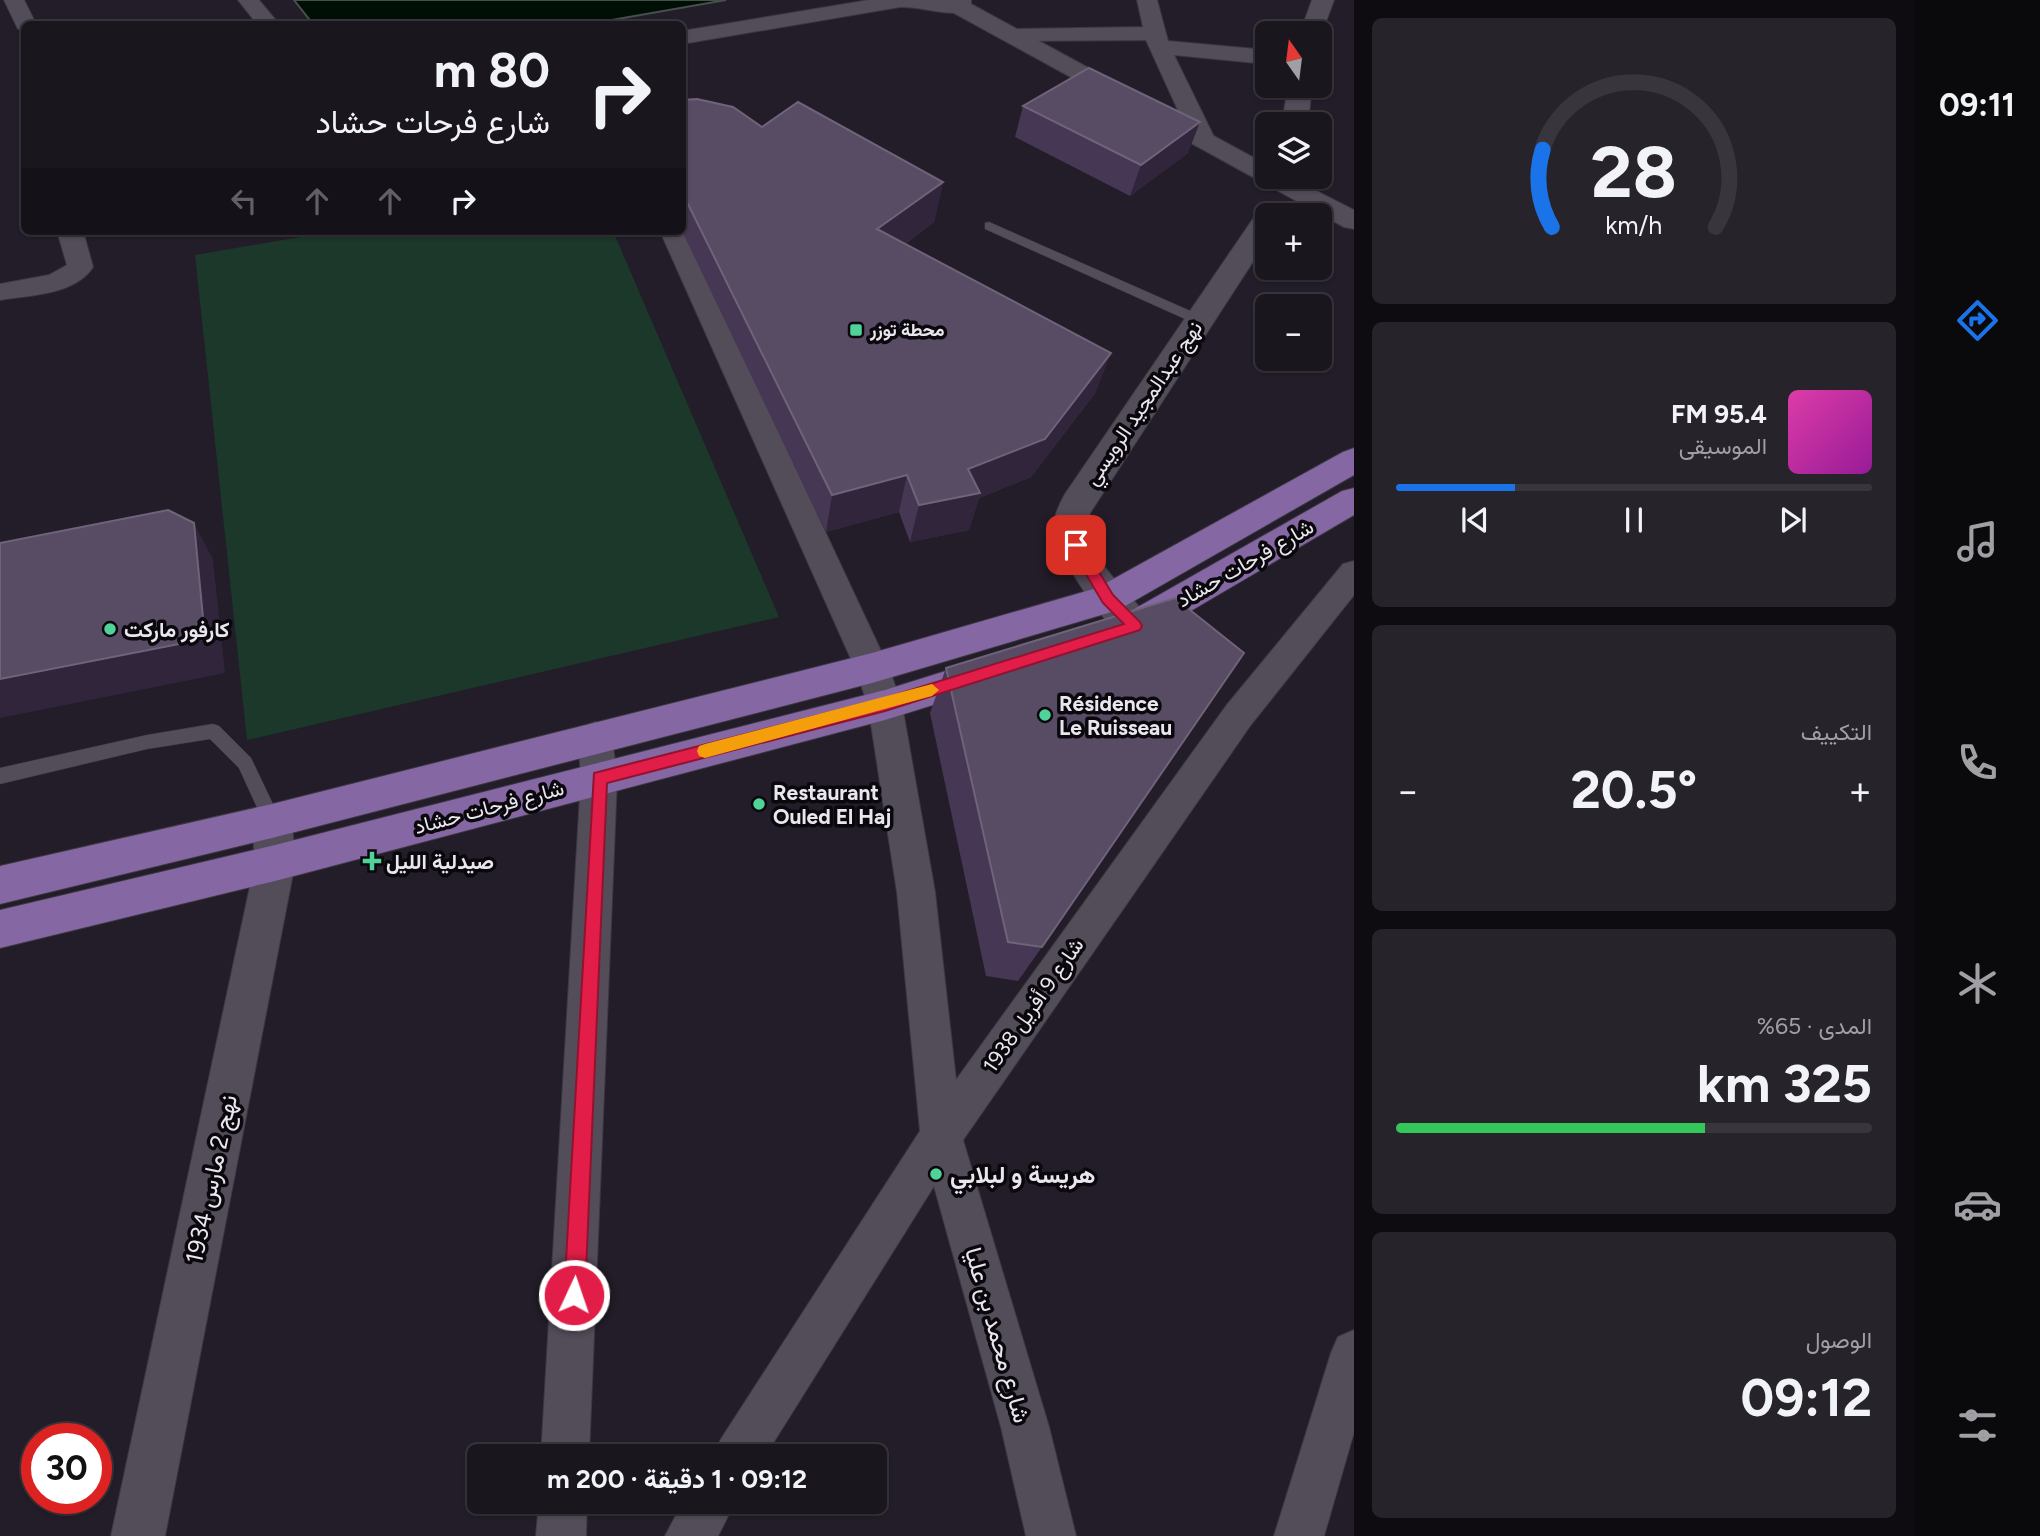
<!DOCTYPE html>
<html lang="ar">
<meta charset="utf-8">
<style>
:root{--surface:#1a161e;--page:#27232b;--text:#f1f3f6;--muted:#9f9fa4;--line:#38353c;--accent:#1a73e8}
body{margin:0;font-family:Figtree,Vazirmatn,sans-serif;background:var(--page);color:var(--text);direction:rtl;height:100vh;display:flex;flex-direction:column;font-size:26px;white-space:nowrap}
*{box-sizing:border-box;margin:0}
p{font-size:23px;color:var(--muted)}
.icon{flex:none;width:38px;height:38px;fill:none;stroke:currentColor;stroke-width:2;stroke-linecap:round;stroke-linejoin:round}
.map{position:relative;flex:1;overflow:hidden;direction:ltr}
.sheet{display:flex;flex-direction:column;gap:18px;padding:18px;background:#0e0c10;width:560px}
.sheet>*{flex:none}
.guide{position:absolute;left:21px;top:21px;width:665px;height:214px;border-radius:10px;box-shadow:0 2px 5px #0004,0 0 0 2px var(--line);direction:rtl;background:#1a161e;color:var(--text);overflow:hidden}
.needle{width:46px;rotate:346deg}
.fabs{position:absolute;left:1255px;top:21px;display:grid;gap:14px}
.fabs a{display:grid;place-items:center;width:77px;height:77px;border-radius:10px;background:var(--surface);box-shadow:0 2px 5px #0004,0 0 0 2px var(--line);font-size:35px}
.speed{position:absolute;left:21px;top:1423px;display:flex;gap:14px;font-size:35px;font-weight:700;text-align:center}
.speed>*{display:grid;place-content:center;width:91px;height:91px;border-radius:50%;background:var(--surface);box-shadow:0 2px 5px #0004,0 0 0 2px var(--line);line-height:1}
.speed .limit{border:10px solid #d22;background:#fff;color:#111}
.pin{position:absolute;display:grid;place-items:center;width:60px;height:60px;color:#fff;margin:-30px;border-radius:14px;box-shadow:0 4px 10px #0006}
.me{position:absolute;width:77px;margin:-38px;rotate:3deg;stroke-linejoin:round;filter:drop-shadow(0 0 5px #0008)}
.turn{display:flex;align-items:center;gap:24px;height:147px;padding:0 21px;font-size:32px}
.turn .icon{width:91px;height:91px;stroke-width:2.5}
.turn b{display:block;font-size:49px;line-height:60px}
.lanes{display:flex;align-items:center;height:66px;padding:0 21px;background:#0003;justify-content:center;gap:35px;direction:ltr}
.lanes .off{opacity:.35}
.big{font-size:52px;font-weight:700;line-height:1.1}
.sheet .card{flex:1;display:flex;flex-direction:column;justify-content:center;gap:10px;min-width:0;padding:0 24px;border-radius:10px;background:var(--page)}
.sheet .dial{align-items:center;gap:0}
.dial svg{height:182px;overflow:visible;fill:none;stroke:var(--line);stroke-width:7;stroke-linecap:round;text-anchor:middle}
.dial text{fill:var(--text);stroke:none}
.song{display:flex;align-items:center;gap:21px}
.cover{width:84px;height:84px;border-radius:10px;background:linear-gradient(135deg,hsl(320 70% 55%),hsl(300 70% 35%))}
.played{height:7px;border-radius:4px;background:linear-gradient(90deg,var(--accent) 25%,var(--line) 25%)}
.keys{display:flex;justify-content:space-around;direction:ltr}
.heat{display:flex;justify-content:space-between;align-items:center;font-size:38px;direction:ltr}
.charge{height:10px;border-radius:5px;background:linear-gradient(90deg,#34c759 65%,var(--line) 0)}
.trip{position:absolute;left:467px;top:1444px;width:420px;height:70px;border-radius:10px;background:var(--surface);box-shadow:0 2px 5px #0004,0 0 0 2px var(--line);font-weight:700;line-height:70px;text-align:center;direction:rtl}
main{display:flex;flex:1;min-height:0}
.tabs{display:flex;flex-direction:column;width:126px;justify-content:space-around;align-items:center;background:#0a090c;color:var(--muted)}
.tabs .icon{width:49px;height:49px}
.tabs .active{color:var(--accent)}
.tabs b{font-size:32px;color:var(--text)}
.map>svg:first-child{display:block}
</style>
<main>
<nav class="tabs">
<b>09:11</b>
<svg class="icon active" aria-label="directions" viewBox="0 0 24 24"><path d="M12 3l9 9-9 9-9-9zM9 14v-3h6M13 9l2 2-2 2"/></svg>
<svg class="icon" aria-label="music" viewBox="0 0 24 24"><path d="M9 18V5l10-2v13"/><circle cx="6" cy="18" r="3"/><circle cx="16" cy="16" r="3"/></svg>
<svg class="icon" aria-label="phone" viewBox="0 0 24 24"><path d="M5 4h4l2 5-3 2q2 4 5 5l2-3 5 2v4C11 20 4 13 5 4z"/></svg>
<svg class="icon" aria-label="climate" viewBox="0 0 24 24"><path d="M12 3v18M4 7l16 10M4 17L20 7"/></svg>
<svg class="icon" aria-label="car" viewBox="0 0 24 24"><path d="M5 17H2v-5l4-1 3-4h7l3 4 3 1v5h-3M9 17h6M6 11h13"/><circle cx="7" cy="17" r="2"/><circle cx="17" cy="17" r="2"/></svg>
<svg class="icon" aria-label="filters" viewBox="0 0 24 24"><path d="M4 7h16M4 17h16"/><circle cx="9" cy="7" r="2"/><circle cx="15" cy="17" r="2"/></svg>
</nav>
<section class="sheet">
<div class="card dial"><svg viewBox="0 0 100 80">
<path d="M14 69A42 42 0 1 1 86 69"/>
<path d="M14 69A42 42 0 0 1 10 35" stroke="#1a73e8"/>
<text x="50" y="56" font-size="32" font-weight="700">28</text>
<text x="50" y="72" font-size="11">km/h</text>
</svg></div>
<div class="card">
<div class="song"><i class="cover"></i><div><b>95.4 FM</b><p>الموسيقى</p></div></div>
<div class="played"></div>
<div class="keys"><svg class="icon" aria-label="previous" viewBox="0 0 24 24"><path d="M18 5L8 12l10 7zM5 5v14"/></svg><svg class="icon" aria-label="pause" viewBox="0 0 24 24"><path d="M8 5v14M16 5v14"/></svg><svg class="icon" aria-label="next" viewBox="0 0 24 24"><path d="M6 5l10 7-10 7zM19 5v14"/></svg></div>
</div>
<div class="card"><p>التكييف</p>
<div class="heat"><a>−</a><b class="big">20.5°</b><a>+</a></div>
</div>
<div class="card"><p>المدى · 65%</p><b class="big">325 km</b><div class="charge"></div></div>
<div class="card"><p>الوصول</p><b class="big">09:12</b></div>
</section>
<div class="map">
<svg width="1354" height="1536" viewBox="0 0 1354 1536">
<rect width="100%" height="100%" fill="#221d28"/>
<path fill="#1c382a" d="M335 231H613L779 617 247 740 195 255Z"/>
<path fill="#000f05" stroke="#46504b" stroke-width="2" d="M294 0H726L589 24H313Z"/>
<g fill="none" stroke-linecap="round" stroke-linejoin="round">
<defs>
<path id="lane" d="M989 222 1204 317 1206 320 1199 324 1194 323 985 229V223Z
M213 724 219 726 251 758 281 821 278 827 272 829 266 827 239 768 210 739 147 749 0 784V768L147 735Z"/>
<path id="street" d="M4 0H24L36 24H24V30L18 29Z
M238 0H259L279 24H257Z
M869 0H956L967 3 970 7 967 11C947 17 922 6 900 7L682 44V31Z
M1137 0H1157L1168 41 1267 50V64L1174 55 1216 141 1212 146H1196L1192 141 1146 40 1012 41 1004 40 1001 35 1004 30 1012 29 1143 27Z
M682 226 889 668 902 705 935 892 956 1080 1226 706 1343 564 1354 561V595L1250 726 963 1140 1049 1427 1076 1536H1026L1001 1427 934 1186 765 1456H714L721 1439 920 1131 897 892 868 705 855 668 660 231H682Z
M57 231H83L93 267C75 295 30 295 0 300V284L49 275 67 265Z
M595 722 607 727 612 737 617 778 589 1456H541L581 778 578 737 583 727Z
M1354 1330V1432L1324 1536H1274L1331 1353 1338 1337Z
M539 1502H587L586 1536H536Z
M683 1502H735L718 1536H665Z"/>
<path id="secondary" d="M949 0H971V4L1267 165V177H1289L1354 210V229L1344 227 952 12Z
M1312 0H1334L1320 38V33H1300Z
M1288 86H1312L1308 124H1282Z
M1267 211 1278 215H1267V240L1090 513C1078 559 1134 591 1153 626L1148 636C1139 639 1130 641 1122 635 1100 621 1054 551 1054 525 1054 515 1060 503 1065 494L1257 213Z
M272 804 286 809 292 821 295 863 165 1536H111L255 863 252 821 258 809Z"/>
<path id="primary" d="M1354 448V475L1120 609 1108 613 872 683 272 838 0 904V866L272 804 872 653 1097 588 1343 452Z
M1354 488V515L1148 636 1135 640 1122 636 1117 626 1122 616 1342 491Z
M987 658 1000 662 1005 673 1000 684 885 720 275 881 0 948V910L275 845 885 690Z"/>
</defs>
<use href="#lane" stroke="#3c3841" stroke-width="1"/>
<use href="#street" stroke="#3c3841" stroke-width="2"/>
<use href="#secondary" stroke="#3c3841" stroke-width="2"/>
<use href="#primary" stroke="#3c3841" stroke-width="2"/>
<use href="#lane" fill="#534d5a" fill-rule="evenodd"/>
<use href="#street" fill="#534d5a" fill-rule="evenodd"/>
<use href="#secondary" fill="#534d5a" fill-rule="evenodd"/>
<use href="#primary" fill="#8467a3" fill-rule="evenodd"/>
</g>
<path fill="#463854" d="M682 100 762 127 943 182 934 222 905 244 1096 392 1031 477 979 498 969 530 910 542 899 512 826 532 682 231Z
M1023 106 1188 153 1130 196 1015 137Z
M946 668 1042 947 1018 981 986 976 930 713Z"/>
<path fill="#30253b" d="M1200 122 1188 153 1130 196 1141 165Z
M943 182 934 222 870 269 877 229Z
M1111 353 1096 392 1031 477 979 498 969 530 910 542 919 505 968 469Z
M907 475 899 512 826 532 832 495Z
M194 523 213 559 225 673 0 718V679Z"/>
<path fill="#584b64" stroke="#6f637a" stroke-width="2" d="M1089 68 1200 122 1141 165 1023 106Z
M697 99 733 107 762 127 798 102 943 182 877 229 1111 353 1045 439 968 469 980 493 919 505 907 475 832 495 682 192V100Z
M168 510 194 523 205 639 0 679V543Z
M1175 598 1244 653 1042 947 1008 942 946 668Z"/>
<path fill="#e11d48" stroke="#92132f" stroke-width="2" d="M1076 540 1081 542 1113 595 1140 622 1142 626 1140 630 885 711 607 783 585 1295 582 1302 574 1305 567 1302 564 1295 594 773 885 698 1124 624 1103 603 1071 549 1069 545Z"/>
<path fill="#f59e0b" d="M932 684 939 690 932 696 705 758 699 756 697 751 699 746 705 744Z"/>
<g fill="#50d398" stroke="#0a080d" stroke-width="2.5">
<rect x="849" y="323" width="14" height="14" rx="3.5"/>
<circle cx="110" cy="629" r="7"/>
<circle cx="1045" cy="715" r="7"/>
<circle cx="759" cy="804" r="7"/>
<path d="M368.5 850.5h7v7h7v7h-7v7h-7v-7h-7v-7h7z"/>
<circle cx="936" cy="1174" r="7"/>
</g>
<g text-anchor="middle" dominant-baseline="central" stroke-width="7" stroke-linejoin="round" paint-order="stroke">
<g font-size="18" font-weight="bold" fill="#eae6ee" stroke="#0a080d" text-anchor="start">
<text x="870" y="330">محطة توزر</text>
</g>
<g font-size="21" fill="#eae6ee" stroke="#0a080d">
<text transform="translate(1143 403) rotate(-56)">نهج عبدالمجيد الرويسي</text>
<text transform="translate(1245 563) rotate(-30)">شارع فرحات حشاد</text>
<text transform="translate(489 807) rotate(-15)">شارع فرحات حشاد</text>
<text transform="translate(1033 1005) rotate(-55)">شارع 9 أفريل 1938</text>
</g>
<g font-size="21" font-weight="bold" fill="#eae6ee" stroke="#0a080d" text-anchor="start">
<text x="124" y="629">كارفور ماركت</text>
<text x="1059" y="703">Résidence<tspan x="1059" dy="24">Le Ruisseau</tspan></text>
<text x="773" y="792">Restaurant<tspan x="773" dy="24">Ouled El Haj</tspan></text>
<text x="386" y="861">صيدلية الليل</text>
</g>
<g font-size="24" font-weight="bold" fill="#eae6ee" stroke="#0a080d" text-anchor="start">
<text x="950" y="1174">هريسة و لبلابي</text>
</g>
<g font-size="24" fill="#eae6ee" stroke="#0a080d">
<text transform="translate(211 1179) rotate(-78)">نهج 2 مارس 1934</text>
<text transform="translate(998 1335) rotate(74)">شارع محمد بن عليا</text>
</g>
</g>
</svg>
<div class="fabs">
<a><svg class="needle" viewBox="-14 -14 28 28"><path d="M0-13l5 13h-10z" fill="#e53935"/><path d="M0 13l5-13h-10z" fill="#9f9fa4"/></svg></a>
<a><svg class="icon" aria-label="layers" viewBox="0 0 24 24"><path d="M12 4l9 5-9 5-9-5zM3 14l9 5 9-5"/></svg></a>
<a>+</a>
<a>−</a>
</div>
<div class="speed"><div class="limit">30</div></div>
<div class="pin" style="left:1076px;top:545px;background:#d93025"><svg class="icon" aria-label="arrive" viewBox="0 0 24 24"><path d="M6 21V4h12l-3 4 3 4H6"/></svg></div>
<svg class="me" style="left:574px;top:1295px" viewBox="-20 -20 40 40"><circle r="17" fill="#e11d48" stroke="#fff" stroke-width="3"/><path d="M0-11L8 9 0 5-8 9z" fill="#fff"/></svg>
<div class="trip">09:12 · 1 دقيقة · 200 m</div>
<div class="guide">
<div class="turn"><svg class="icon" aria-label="right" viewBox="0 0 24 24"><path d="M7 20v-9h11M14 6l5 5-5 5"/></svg><div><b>80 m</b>شارع فرحات حشاد</div></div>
<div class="lanes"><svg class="icon off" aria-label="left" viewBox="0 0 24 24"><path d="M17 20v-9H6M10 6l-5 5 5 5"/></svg><svg class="icon off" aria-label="ahead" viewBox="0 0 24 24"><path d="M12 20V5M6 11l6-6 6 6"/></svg><svg class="icon off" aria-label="ahead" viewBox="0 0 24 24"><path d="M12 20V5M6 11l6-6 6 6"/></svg><svg class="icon" aria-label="right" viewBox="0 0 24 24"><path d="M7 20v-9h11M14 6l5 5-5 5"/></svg></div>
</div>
</div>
</main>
